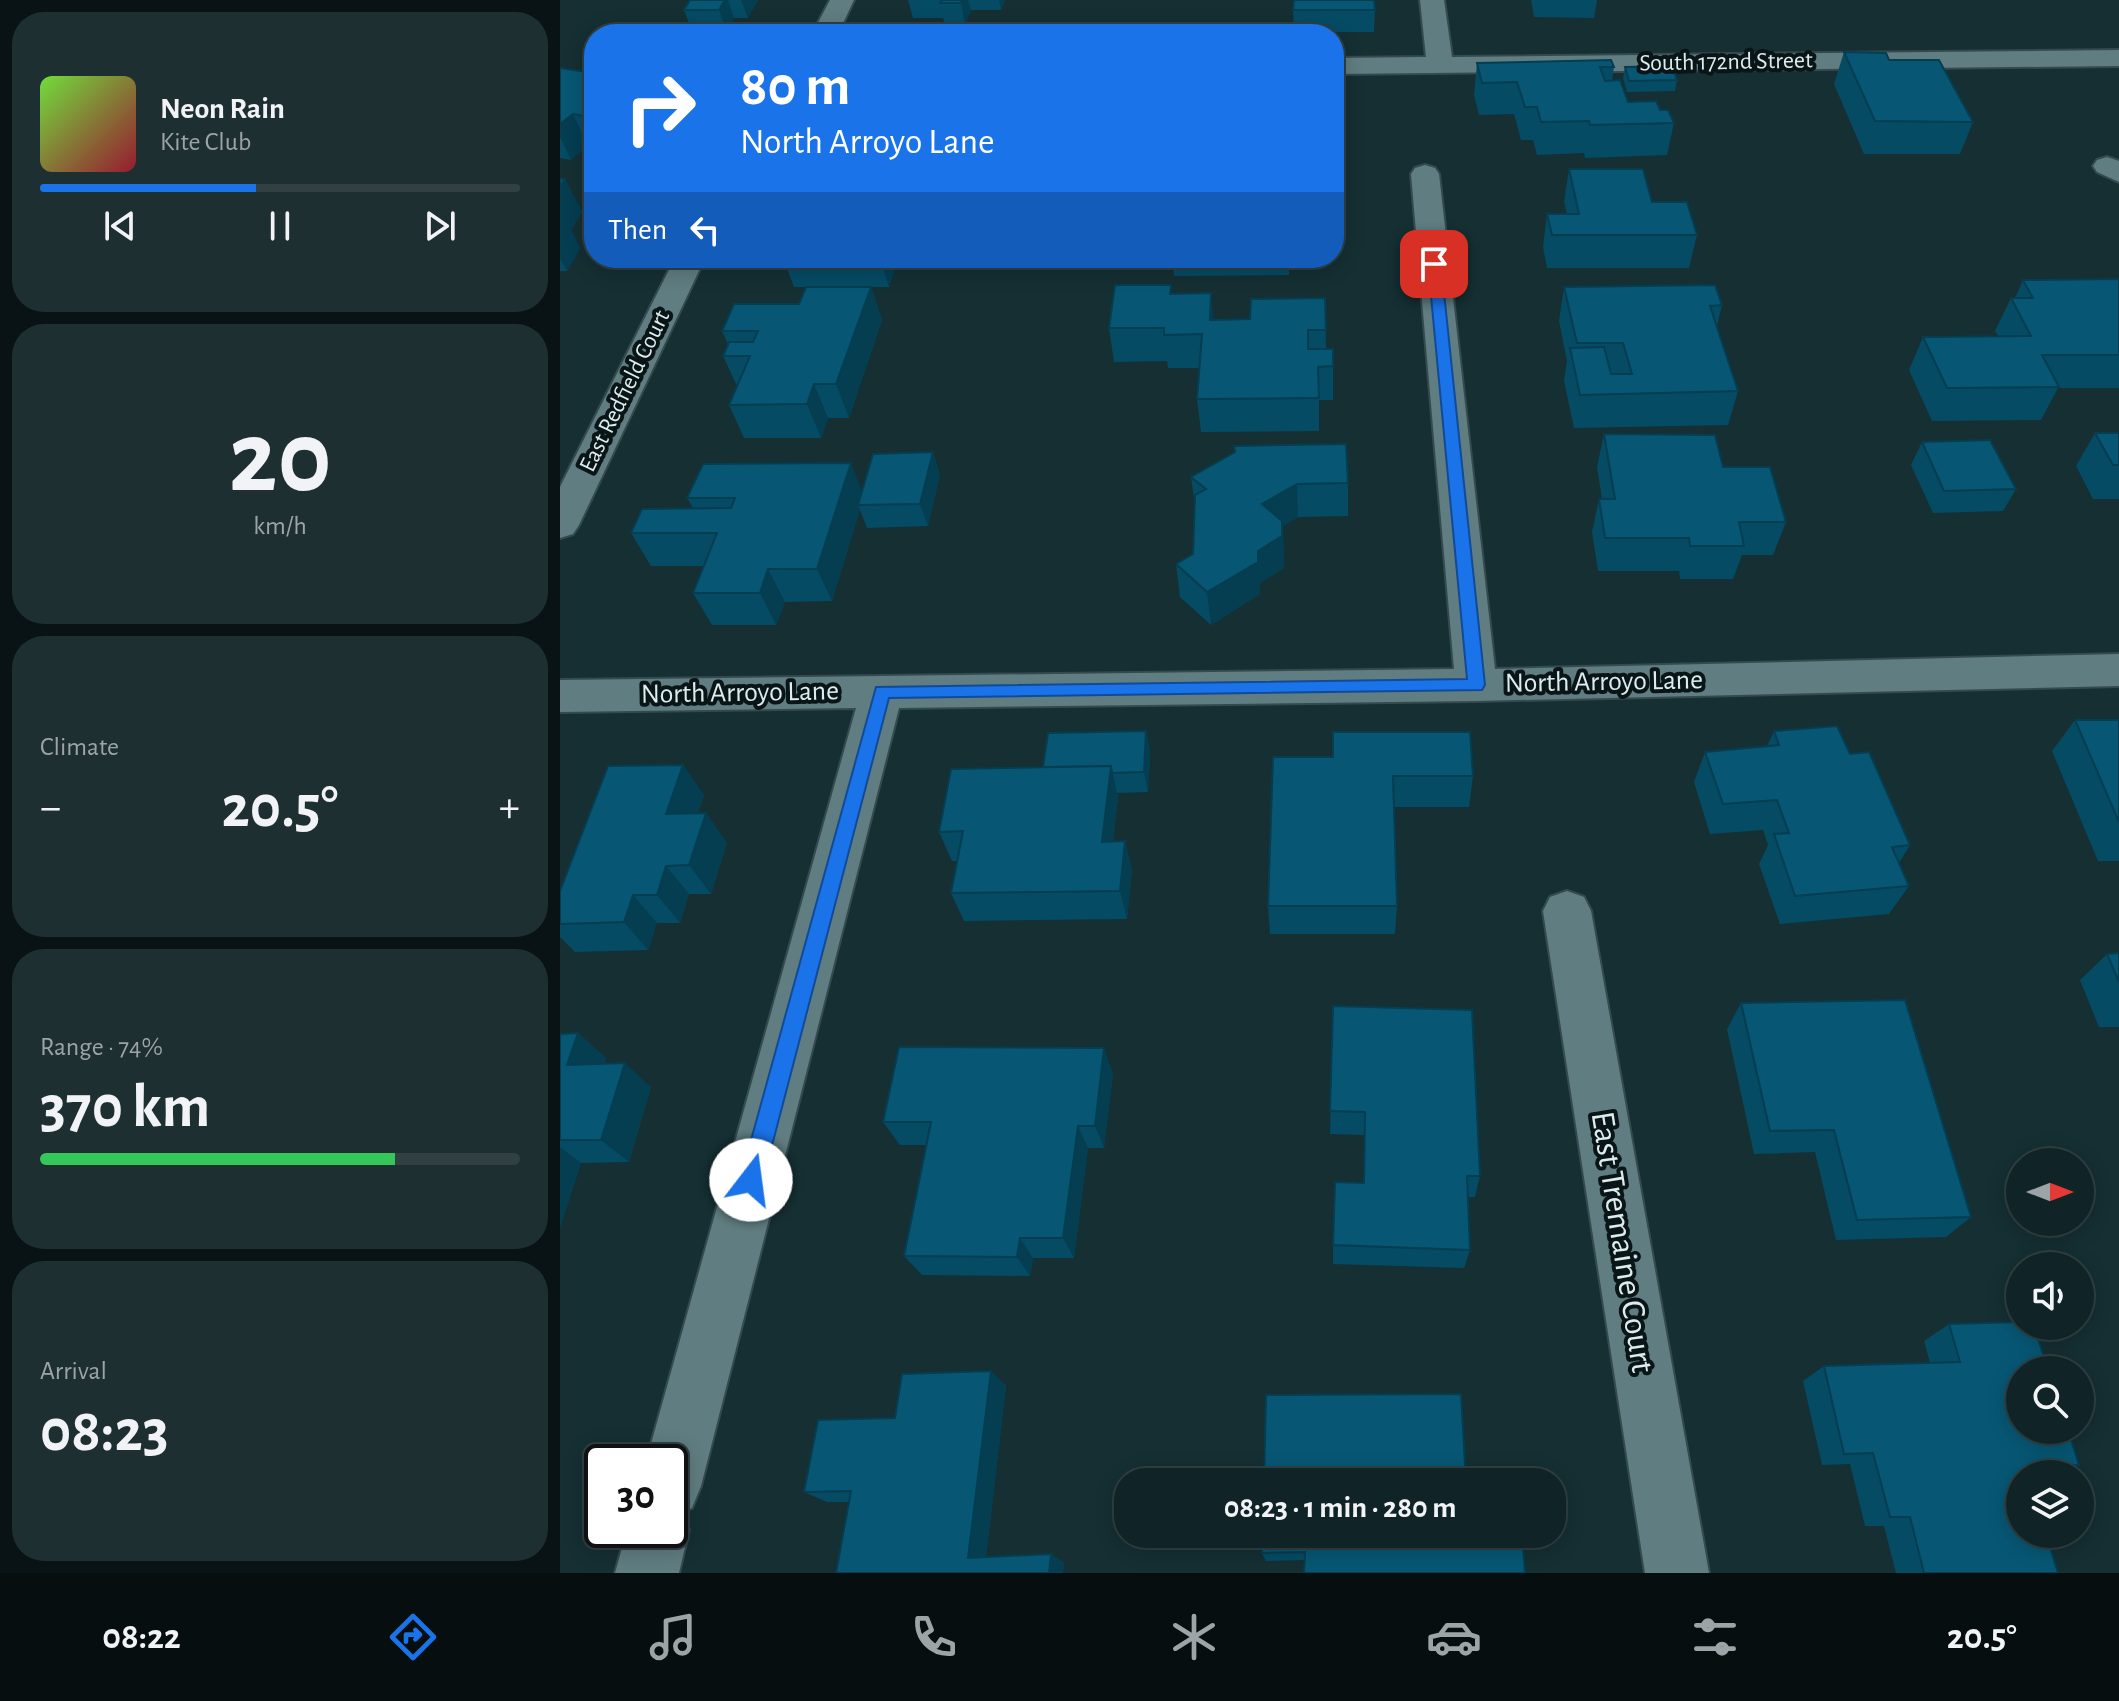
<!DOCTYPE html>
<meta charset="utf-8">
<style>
:root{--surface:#102326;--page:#1e2f32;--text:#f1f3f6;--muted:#9ca4a7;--line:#304043;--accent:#1a73e8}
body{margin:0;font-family:"Alegreya Sans",sans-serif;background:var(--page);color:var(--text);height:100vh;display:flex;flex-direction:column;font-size:30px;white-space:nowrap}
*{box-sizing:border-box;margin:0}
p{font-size:26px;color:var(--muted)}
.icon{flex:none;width:44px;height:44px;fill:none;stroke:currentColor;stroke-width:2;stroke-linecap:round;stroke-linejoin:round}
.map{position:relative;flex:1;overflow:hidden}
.details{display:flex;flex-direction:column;gap:12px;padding:12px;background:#091315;width:560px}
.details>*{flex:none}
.hud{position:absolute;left:24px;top:24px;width:760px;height:244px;border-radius:32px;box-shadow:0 4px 20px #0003,0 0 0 2px var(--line);background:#1a73e8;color:#fff;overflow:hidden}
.needle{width:52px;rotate:90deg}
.tools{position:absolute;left:1446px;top:1148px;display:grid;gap:16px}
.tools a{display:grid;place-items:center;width:88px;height:88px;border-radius:50%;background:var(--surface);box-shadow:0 4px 20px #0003,0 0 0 2px var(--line);font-size:40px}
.speed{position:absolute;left:24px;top:1444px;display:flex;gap:16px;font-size:40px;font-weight:700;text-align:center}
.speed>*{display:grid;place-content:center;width:104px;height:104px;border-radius:50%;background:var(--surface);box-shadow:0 4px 20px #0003,0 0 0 2px var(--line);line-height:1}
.speed .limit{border:4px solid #111;border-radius:12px;background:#fff;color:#111}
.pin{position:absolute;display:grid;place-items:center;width:68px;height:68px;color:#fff;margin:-34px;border-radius:16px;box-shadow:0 4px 12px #0006}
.me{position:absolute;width:88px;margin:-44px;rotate:15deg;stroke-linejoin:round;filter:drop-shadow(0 0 6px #0008)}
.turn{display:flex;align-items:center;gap:28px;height:168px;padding:0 24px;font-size:36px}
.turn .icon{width:104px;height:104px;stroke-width:2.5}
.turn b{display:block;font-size:56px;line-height:68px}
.then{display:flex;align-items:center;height:76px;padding:0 24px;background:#0003;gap:16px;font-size:30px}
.big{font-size:60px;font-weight:600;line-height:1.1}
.details .widget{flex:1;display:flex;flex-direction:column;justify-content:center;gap:12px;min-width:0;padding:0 28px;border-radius:32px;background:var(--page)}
.details .dial{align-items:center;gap:0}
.dial b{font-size:104px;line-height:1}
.song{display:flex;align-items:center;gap:24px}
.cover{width:96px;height:96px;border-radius:12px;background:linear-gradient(135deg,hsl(100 70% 55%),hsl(350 70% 35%))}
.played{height:8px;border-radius:4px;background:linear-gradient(90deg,var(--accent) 45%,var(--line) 45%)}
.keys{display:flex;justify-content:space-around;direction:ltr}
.heat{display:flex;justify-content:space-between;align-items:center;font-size:44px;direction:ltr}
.charge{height:12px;border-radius:6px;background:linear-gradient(90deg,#34c759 74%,var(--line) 0)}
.trip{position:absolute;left:554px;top:1468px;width:452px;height:80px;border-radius:32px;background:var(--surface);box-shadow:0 4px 20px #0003,0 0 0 2px var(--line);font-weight:600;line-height:80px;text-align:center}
.tab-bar{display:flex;height:128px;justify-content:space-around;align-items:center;background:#060e0f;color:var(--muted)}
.tab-bar .icon{width:56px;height:56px}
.tab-bar .active{color:var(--accent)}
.tab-bar b{font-size:36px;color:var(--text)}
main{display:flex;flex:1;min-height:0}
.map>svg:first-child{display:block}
</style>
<main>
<section class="details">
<div class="widget">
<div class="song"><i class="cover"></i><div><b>Neon Rain</b><p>Kite Club</p></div></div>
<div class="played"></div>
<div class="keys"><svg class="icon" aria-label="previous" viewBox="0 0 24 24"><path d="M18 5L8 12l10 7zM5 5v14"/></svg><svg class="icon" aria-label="pause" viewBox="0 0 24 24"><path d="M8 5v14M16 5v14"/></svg><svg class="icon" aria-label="next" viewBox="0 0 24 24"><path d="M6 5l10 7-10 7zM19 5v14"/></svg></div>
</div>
<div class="widget dial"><b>20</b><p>km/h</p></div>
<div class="widget"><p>Climate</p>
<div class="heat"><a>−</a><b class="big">20.5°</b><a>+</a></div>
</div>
<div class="widget"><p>Range · 74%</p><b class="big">370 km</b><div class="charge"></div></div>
<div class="widget"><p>Arrival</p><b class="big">08:23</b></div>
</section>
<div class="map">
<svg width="1559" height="1573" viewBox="0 0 1559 1573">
<rect width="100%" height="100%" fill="#152f33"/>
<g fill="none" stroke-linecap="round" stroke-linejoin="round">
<defs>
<path id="street" d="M270 0H294L278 34H252Z
M860 0H884L892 57 1559 50V66L774 74V58L866 57Z
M1547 157 1559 161V182L1537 172 1533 166 1537 160Z
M865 165 875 168 879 174 935 669 1559 654V686L916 701 339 708 141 1486 132 1508 122 1512 129 1530 119 1573H55L67 1530H110V1462H86L296 708 0 712V680L894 669 851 174 855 168Z
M115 258H145L19 525 13 534 0 538V487Z
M1007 891 1024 897 1031 911 1149 1573H1085L983 911 990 897Z"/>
</defs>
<use href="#street" stroke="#354a4e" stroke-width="4"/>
<use href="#street" fill="#607d81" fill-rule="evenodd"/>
</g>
<path fill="#064b64" d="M130 0H198L188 18H174L167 31H132L124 10Z
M348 0H445L441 10H411L405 25H385L383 18H353Z
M971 0H1037L1034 18 974 17Z
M733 10H815L814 32H734Z
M1284 52 1329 60 1413 122 1400 154H1304L1274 84Z
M917 63 1054 67 1052 80 1068 102 1100 110 1114 123 1107 155 1025 158 1024 153 977 155 973 140H961L954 114 919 115 914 95Z
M1065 67 1117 80 1115 91 1067 92 1063 78Z
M0 68 34 73V147L28 146 11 160 0 158Z
M1009 169 1092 202 1137 235 1129 268H987L983 247 987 214H1007L1004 202Z
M0 179H5L22 212 11 230 20 248 7 271H0Z
M223 258H330L334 271 329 287H268H311L322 320 289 418H268L261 438H184L169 405 177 386 163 356 168 344 162 331 239 304 246 287H234Z
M612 258H729V275L614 276Z
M1559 279V388H1498L1481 420 1372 421 1349 370 1363 337 1438 336 1435 331 1451 298H1455L1463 280Z
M1004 287 1162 305 1157 326 1178 391 1168 425 1014 428 1004 381 1007 361 999 321Z
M612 294 654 320 690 319 765 298 766 349H773V400H759V431L641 432 637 399 640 368H608L607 361 554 362 549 328Z
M1535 433H1559V499H1533L1516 466Z
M1044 434 1163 467 1226 522 1213 555H1182L1173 579H1120L1119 571H1038L1032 532 1039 499H1042L1037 467Z
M1362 442 1456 489 1443 511 1373 513 1351 465Z
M373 452 380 475 368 526 307 528 300 510 272 601 225 602 216 625H152L133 593 144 566H91L71 533 133 508 127 498 302 490Z
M631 477 788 483V516L738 517 723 526 724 568 700 583V594L651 625 620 597 616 564 633 554 635 506Z
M1515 720H1559V861H1538L1492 751Z
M586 731 590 752 588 792 557 793 558 797 553 842 565 841 572 870 567 919 404 921 391 893 397 861H392L379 832 483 767Z
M1214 731 1290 754 1350 845 1339 863 1349 886 1329 914 1220 924 1199 864 1208 845 1203 830 1150 834 1134 782 1145 752 1207 746Z
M713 757 913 776 909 807H834L837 906 835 934H710L708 906Z
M123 765 144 795 138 813H146L167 843 151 894H129L120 923H97L88 950 15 952 0 937V891Z
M1559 953V1027H1539L1520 980 1547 954Z
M1181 1003 1411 1217 1386 1237 1276 1240 1255 1152 1194 1154 1167 1029Z
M773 1006 920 1176 915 1197H908L910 1250 904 1268 773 1264V1245L804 1183V1135L770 1134Z
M18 1033 46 1058 44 1064 91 1087 69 1162 21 1163 0 1227V1034Z
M553 1073 544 1148H528L514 1258H473L470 1276 362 1275 344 1256 367 1145H340L323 1122Z
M1389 1324 1519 1465 1493 1474H1460L1498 1573H1336L1324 1526H1305L1290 1464 1262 1465 1243 1381 1264 1366 1370 1363 1364 1341Z
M431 1371 446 1386 426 1557 504 1562 503 1573H276L289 1502H267L244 1492 335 1418Z
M962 1534 745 1560 706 1561 702 1553Z"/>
<path fill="#053d51" d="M165 0H168L174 18 167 31 159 10Z
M181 0H198L188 18Z
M402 0H408L411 10 405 25 401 3Z
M439 0H445L441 10Z
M34 113V127L29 117Z
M13 114 28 146 11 160 0 137V124Z
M5 179 22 212 11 230 20 248 7 271 0 259V187Z
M320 258H330L334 271 329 287Z
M311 287 322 320 289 418 276 384Z
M651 293 654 326 650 320Z
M254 384 268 418 261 438 247 404Z
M373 452 380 475 368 526 360 504Z
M291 463 304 496 298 505 300 510 272 601 257 569Z
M737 484 738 517 723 526 724 568 700 583V594L651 625 647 592 698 551 702 504Z
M208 569 225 602 216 625 200 593Z
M586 731 590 752 588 792 584 772Z
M123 765 144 795 128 844 106 814Z
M551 766 558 797 550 871 542 842Z
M146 813 167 843 151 894 129 865Z
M565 841 572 870 567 919 560 891Z
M106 866 129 894 120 923 97 895Z
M73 895 97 923 88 950 64 922Z
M18 1033 46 1058 36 1089 7 1065Z
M544 1048 553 1073 544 1148 535 1126Z
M65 1063 91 1087 69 1162 41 1140Z
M518 1126 528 1148 514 1258 503 1238Z
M0 1147 21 1163 0 1227Z
M460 1238 473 1258 470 1276 457 1257Z
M431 1371 446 1386 425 1565 408 1558Z
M491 1554 504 1562 503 1573H489Z"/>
<path fill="#075774" stroke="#053d51" stroke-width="2" d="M130 0H165L159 10H124Z
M382 0H402L401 3H380Z
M734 0H814L815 10H733Z
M1284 52 1326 53 1329 60H1379L1413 122 1315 121Z
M1051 60 1054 67H1040L1045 81 1060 80 1068 102 1096 101 1100 110H1108L1114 123 1030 125 1029 121 981 122 977 107H965L957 82 922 83 917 63Z
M1112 66 1117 80 1069 81 1065 67Z
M0 68 34 73V113L29 117 13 114 0 124Z
M1009 169H1083L1092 202H1127L1137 235H992L987 214H1019Z
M0 179H5L0 187Z
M1559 279V355H1482L1499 387 1387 388 1363 337 1471 336 1451 298H1473L1463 280Z
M555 285H611L610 294 651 293 650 320 690 319 691 299 765 298 766 330H748V349H773V366L758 367 759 398 637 399 642 334 604 335V328H549Z
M1155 285 1162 305 1150 306 1178 391 1020 395 1010 348 1044 347 1051 374H1072L1063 343H1017L1004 287Z
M246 287H311L276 384H254L247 404 169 405 190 356H163L169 342H193L198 331H162L174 304H239Z
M1535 433H1559V465H1553Z
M1044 434 1155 435 1163 467H1210L1226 522H1179L1184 546H1130L1129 538H1045L1039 499H1055Z
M1430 440 1456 489 1384 491 1362 442Z
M786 444 788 483 737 484 702 504 722 521V536L698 551V562L647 592 616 564 633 554 635 495 646 489 631 477 675 452 674 446Z
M373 452 360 504 298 505 313 454Z
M291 463 257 569H208L200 593H133L157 533H71L82 509 171 508 175 498H127L143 464Z
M1515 720H1559V822Z
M1277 726 1290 754 1309 752 1350 845 1332 847 1349 886 1235 896 1214 834 1229 833 1217 800 1163 804 1145 752 1219 745 1214 731Z
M586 731 584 772 552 773 551 766 483 767 488 733Z
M773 732H910L913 776H833L837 906H708L713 757H773Z
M123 765 106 814 146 813 129 865 106 866 97 895H73L64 922 0 924V891L48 766Z
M551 766 542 842 565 841 560 891 391 893 403 831 379 832 391 769Z
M1559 953V982L1547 954Z
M1345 1000 1411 1217 1297 1220 1274 1130 1210 1131 1181 1003Z
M773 1006 912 1010 920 1176H907L910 1250 773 1245 775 1182 804 1183 805 1112 770 1111Z
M18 1033 7 1065 65 1063 41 1140H0V1034Z
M339 1047 544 1048 535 1126H518L503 1238H460L457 1257 344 1256 371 1122H323Z
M1460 1322V1326H1474L1488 1370H1460V1430H1508L1519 1465 1465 1467 1468 1474H1460V1534H1486L1498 1573H1364L1350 1517H1330L1313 1453 1284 1454 1264 1366 1400 1362 1389 1324Z
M431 1371 408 1558 491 1554 489 1573H276L291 1491 244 1492 258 1420 335 1418 342 1374Z
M901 1394 906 1482H704L706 1395Z
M703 1534H962L965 1573H744L745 1552 702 1553Z"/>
<path fill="#1a73e8" stroke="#114b97" stroke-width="2" d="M874 261 881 264 925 685 922 690 329 698 203 1180 199 1188 191 1191 184 1188 180 1180 316 687 907 679 868 264Z"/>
<g text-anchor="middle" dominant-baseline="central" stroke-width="8" stroke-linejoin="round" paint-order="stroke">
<g font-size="24" fill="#ddecef" stroke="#0a1517">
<text transform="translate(1166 62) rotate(-1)">South 172nd Street</text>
<text transform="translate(65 391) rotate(-64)">East Redfield Court</text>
</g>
<g font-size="28" fill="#ddecef" stroke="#0a1517">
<text transform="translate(1044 682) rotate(-1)">North Arroyo Lane</text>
<text transform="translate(180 693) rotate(-1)">North Arroyo Lane</text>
</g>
<g font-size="34" fill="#ddecef" stroke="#0a1517">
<text transform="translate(1062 1242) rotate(81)">East Tremaine Court</text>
</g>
</g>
</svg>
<div class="tools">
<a><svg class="needle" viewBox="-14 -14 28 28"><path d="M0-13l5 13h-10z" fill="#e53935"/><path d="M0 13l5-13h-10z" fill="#9ca4a7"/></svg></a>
<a><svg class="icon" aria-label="sound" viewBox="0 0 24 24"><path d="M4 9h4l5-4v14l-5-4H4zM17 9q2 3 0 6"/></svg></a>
<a><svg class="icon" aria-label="search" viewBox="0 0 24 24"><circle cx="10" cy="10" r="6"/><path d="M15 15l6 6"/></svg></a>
<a><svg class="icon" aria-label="layers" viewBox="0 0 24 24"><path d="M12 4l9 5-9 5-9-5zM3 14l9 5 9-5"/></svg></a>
</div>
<div class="speed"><div class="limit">30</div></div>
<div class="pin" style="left:874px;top:264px;background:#d93025"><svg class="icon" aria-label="arrive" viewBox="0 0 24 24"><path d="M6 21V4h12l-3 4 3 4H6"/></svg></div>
<svg class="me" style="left:191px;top:1180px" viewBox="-20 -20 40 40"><circle r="19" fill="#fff"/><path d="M0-13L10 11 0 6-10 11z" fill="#1a73e8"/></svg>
<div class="trip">08:23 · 1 min · 280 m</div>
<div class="hud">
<div class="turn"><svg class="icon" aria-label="right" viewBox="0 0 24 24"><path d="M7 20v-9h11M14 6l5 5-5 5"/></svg><div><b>80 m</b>North Arroyo Lane</div></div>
<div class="then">Then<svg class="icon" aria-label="left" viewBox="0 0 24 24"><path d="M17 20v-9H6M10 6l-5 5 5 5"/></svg></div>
</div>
</div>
</main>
<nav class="tab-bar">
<b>08:22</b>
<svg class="icon active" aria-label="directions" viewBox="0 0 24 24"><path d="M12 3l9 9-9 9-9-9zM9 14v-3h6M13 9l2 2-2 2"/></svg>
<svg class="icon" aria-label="music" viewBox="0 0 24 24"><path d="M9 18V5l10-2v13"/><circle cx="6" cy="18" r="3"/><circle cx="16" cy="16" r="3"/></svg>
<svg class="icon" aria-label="phone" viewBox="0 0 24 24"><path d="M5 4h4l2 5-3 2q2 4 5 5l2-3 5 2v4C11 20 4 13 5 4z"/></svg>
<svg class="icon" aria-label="climate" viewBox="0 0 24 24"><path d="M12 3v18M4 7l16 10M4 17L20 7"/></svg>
<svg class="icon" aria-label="car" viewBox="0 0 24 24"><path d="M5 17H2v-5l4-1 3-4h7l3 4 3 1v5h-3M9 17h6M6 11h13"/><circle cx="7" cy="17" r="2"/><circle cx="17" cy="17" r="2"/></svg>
<svg class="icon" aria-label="filters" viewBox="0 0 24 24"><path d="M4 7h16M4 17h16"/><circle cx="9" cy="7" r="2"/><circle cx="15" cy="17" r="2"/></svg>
<b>20.5°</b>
</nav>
